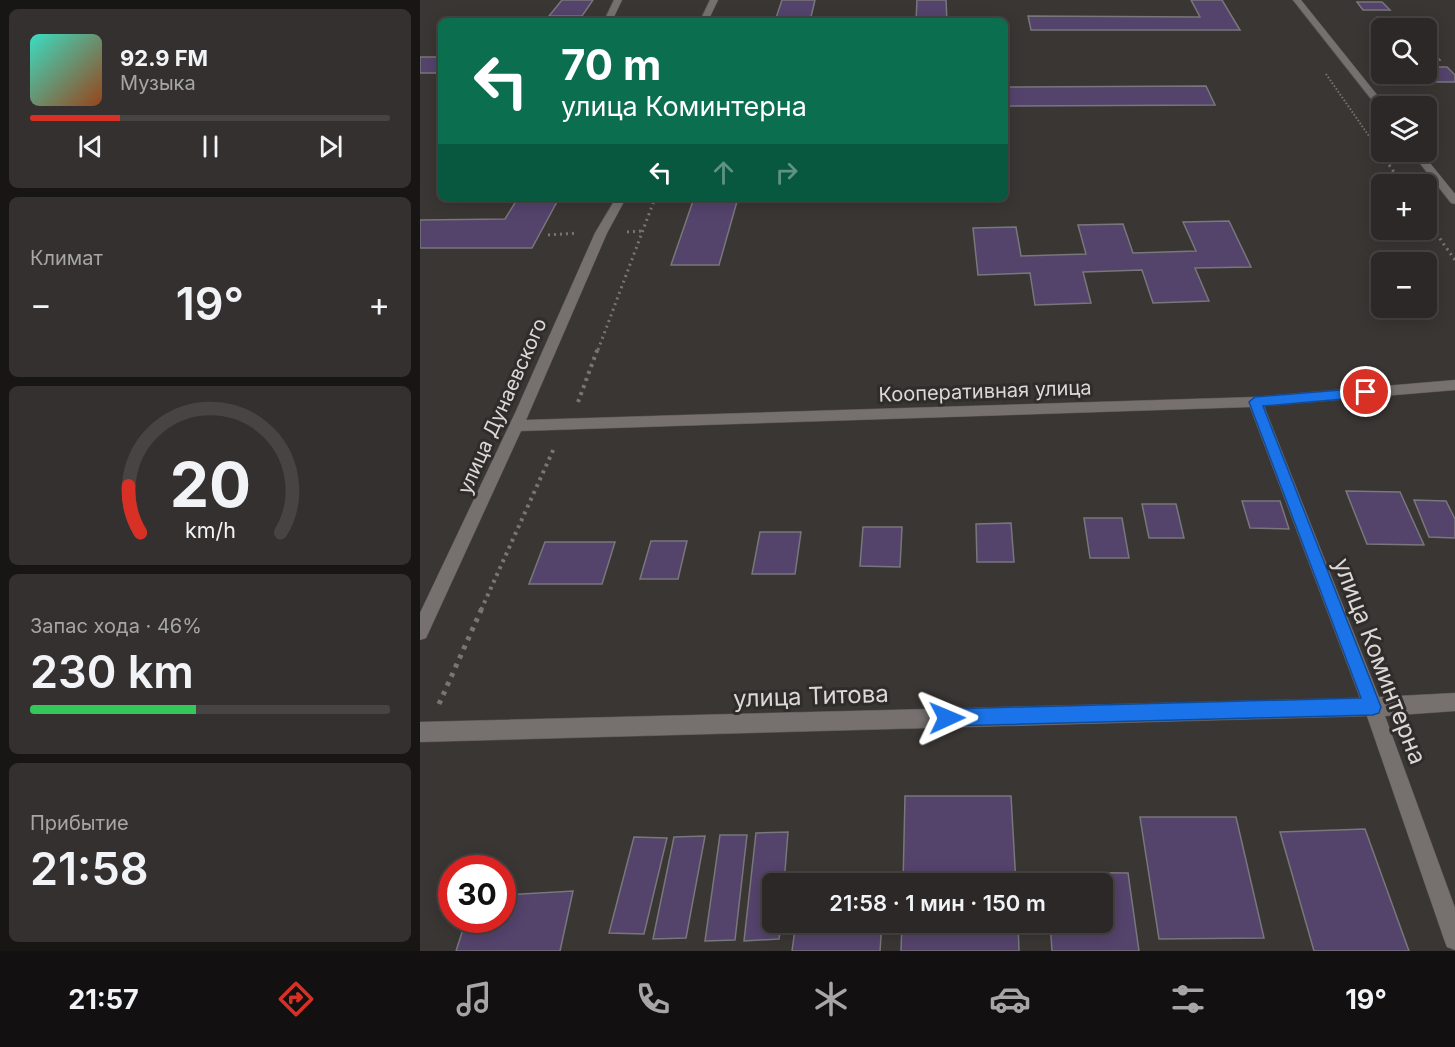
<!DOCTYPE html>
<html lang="ru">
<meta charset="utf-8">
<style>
:root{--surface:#2c2827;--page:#34302f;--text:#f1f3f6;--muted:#a6a6a7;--line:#484444;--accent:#d93025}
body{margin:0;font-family:Inter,sans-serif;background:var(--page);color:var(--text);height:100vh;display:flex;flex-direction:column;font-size:22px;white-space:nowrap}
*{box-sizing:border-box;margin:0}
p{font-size:20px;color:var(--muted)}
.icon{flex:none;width:33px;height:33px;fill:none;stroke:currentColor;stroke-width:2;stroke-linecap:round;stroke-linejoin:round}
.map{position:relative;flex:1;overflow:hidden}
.drawer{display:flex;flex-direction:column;gap:9px;padding:9px;background:#181615;width:420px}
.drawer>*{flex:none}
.top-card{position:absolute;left:18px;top:18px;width:570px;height:183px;border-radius:9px;box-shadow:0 3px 15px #0003,0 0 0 2px var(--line);background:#0b6e4f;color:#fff;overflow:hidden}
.buttons{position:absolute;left:951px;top:18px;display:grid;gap:12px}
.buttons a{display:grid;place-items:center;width:66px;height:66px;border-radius:9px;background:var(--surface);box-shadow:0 3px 15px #0003,0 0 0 2px var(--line);font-size:30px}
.speed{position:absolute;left:18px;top:855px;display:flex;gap:12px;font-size:30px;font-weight:700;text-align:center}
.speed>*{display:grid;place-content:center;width:78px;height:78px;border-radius:50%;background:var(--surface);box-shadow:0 3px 15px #0003,0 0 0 2px var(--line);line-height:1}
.speed .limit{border:9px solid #d22;background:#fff;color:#111}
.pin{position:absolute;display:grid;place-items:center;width:51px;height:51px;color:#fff;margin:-26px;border:3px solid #fff;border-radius:50%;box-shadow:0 2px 6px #0007}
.me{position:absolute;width:66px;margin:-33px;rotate:89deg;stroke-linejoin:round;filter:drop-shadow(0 0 4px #0008)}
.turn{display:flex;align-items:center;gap:21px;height:126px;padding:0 24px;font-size:27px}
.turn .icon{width:78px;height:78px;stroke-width:2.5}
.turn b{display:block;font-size:42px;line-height:51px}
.lanes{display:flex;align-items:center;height:57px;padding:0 24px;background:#0003;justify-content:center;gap:30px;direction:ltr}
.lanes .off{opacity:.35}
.big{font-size:45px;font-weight:600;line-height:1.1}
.drawer .card{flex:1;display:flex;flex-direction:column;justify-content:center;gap:9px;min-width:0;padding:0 21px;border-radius:9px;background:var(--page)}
.drawer .dial{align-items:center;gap:0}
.dial svg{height:156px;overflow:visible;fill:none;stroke:var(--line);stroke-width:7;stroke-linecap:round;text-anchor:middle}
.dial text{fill:var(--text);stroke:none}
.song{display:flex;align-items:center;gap:18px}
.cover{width:72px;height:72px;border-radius:9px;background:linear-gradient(135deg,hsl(170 70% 55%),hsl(20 70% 35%))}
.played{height:6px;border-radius:3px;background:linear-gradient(90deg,var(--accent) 25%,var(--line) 25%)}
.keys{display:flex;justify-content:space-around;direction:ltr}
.heat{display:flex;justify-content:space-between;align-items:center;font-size:33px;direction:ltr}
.charge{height:9px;border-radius:4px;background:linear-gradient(90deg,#34c759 46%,var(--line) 0)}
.trip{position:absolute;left:342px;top:873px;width:351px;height:60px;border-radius:9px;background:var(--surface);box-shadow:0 3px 15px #0003,0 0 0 2px var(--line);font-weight:600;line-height:60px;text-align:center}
.menu{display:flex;height:96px;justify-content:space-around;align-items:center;background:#121010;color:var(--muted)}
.menu .icon{width:42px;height:42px}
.menu .on{color:var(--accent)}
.menu b{font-size:27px;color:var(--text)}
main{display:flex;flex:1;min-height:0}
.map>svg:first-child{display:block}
</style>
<main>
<section class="drawer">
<div class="card">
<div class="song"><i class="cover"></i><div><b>92.9 FM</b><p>Музыка</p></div></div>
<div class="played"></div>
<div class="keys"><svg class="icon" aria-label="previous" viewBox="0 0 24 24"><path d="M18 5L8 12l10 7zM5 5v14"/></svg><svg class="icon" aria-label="pause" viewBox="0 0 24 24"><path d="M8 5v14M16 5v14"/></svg><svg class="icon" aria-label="next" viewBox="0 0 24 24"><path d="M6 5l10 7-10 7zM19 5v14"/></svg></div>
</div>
<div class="card"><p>Климат</p>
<div class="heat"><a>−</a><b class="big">19°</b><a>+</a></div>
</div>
<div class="card dial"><svg viewBox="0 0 100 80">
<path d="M14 69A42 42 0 1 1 86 69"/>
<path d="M14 69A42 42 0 0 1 8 45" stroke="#d93025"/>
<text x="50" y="56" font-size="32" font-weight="700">20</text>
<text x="50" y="72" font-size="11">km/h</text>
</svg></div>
<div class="card"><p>Запас хода · 46%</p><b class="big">230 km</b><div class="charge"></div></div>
<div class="card"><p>Прибытие</p><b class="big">21:58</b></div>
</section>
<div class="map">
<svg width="1035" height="951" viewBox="0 0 1035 951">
<rect width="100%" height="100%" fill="#3a3634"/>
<path fill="#54436b" stroke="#78777b" stroke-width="1.5" d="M142 0H173L162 16H129Z
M362 0H395L390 21H355Z
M497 0H526L527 21H496Z
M771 0H802L820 30H611L608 16 780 17Z
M937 2H962L970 10H943Z
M958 17H990L998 25H966Z
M1006 48H1009L1020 60H1006Z
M0 57H21V73H0Z
M1006 67H1027L1035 75V82H1011L1004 74H1006Z
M786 86 795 105 585 106V87Z
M98 198H139L112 248H0V220L85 219Z
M274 198H318L299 265H251Z
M809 221 831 267 775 268 789 301 733 303 722 270 663 272 671 303 615 305 610 273 558 275 553 228 596 227 601 256 666 254 658 225 703 224 713 253 776 251 763 222Z
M926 491 980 492 1004 545 947 544Z
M994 500 1026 501 1035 519V538L1009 537Z
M822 501H860L869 529 830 528Z
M722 504H756L764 538H729Z
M664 518H702L709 558H670Z
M591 523 594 562H557L556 524Z
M443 527H482L480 567 440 566Z
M340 532H381L375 574H332Z
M231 541H267L258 579H220Z
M125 542H195L182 584H109Z
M485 796H591L596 884H483Z
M720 817H816L844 938 739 939Z
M945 829 989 951H894L860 832Z
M368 832 364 884H352V922H361L359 939 324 941 336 833Z
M300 835H327L315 940 285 941Z
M285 836 266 938 233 939 254 837Z
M214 837 247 838 224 934 189 933Z
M626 872 708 873 719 951H632L630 922H682V884H627Z
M153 891 140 951H36L46 920H82V895Z
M376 922H462L460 951H372Z
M482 922H598L599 951H481Z"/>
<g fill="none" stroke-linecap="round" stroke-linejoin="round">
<defs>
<path id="service" d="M194 0H202L192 21H184Z"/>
<path id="minor" d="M290 0H298L288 21H280Z
M873 0H881L966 106 959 109Z
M991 152H1001L1035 194V204L1031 203Z
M196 198H206L187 233 106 420 835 397 1035 380V390L844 406 959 697 1035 693V711L965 716 1035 908V950L1027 947 1024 939 947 716 0 742V722L940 698 830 407 101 431 6 638 0 640V613L96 411 175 233Z"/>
</defs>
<use href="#service" stroke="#595553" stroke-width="1"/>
<use href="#minor" stroke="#595553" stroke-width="1"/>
<path stroke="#797573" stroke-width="2" stroke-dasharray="1.5 2" stroke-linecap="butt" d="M906 74 960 152"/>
<path stroke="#797573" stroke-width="3" stroke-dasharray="2 4" stroke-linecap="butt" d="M959 150 982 184
M1006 219 1035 260
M207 232 221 231
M128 235 158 233
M178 350 235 198"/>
<path stroke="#797573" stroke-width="4" stroke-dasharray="3 4.5" stroke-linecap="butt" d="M158 402 178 348
M61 610 135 446"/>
<path stroke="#797573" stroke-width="5" stroke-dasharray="4 6" stroke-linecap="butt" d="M19 704 62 608"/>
<use href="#service" fill="#76716f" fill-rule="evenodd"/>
<use href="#minor" fill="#76716f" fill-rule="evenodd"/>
</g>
<path fill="#1a73e8" stroke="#114b97" stroke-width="1.5" d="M946 388 953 392 946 397 843 406 961 707 959 713 953 715 527 726 521 724 519 718 521 712 527 709 941 698 829 402 835 397Z"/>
<g text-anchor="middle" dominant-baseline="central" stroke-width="6" stroke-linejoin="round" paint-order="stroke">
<g font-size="20" fill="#dbd8d7" stroke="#302c2a">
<text transform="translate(565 391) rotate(-2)">Кооперативная улица</text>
<text transform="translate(82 406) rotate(-66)">улица Дунаевского</text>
</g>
<g font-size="24" fill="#dbd8d7" stroke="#302c2a">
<text transform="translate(960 661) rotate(69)">улица Коминтерна</text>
<text transform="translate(391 696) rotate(-2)">улица Титова</text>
</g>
</g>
</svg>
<div class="buttons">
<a><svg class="icon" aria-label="search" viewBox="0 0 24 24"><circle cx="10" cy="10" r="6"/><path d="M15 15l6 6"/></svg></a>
<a><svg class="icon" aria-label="layers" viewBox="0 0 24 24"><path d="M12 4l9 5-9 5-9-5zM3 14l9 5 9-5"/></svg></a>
<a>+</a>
<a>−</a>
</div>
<div class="speed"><div class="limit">30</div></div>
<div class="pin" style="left:946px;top:392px;background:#d93025"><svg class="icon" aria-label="arrive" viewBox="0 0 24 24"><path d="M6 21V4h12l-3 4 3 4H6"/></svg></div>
<svg class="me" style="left:527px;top:718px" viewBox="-20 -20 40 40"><path d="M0-17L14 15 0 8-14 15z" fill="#1a73e8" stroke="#fff" stroke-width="4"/></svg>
<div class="trip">21:58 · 1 мин · 150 m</div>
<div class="top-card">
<div class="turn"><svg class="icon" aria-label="left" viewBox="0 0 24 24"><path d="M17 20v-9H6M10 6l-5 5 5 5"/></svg><div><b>70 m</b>улица Коминтерна</div></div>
<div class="lanes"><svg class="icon" aria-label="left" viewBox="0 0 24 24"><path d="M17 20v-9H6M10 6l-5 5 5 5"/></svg><svg class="icon off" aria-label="ahead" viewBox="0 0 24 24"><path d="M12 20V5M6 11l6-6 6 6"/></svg><svg class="icon off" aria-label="right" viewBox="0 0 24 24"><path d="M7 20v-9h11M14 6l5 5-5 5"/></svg></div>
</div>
</div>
</main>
<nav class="menu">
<b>21:57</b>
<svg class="icon on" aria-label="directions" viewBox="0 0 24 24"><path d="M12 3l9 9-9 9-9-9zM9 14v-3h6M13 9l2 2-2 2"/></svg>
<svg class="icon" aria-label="music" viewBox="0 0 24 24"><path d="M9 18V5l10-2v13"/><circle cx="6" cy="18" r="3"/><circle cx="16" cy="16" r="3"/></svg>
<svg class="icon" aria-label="phone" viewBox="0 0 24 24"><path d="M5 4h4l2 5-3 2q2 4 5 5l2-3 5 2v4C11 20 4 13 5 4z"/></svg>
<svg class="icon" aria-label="climate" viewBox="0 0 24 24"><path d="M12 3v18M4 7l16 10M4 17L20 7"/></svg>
<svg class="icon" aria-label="car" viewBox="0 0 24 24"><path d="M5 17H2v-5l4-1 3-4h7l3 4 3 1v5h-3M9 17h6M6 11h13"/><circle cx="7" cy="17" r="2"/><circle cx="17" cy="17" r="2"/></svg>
<svg class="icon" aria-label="filters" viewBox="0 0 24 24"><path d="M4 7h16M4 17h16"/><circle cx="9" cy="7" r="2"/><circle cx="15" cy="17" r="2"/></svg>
<b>19°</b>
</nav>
